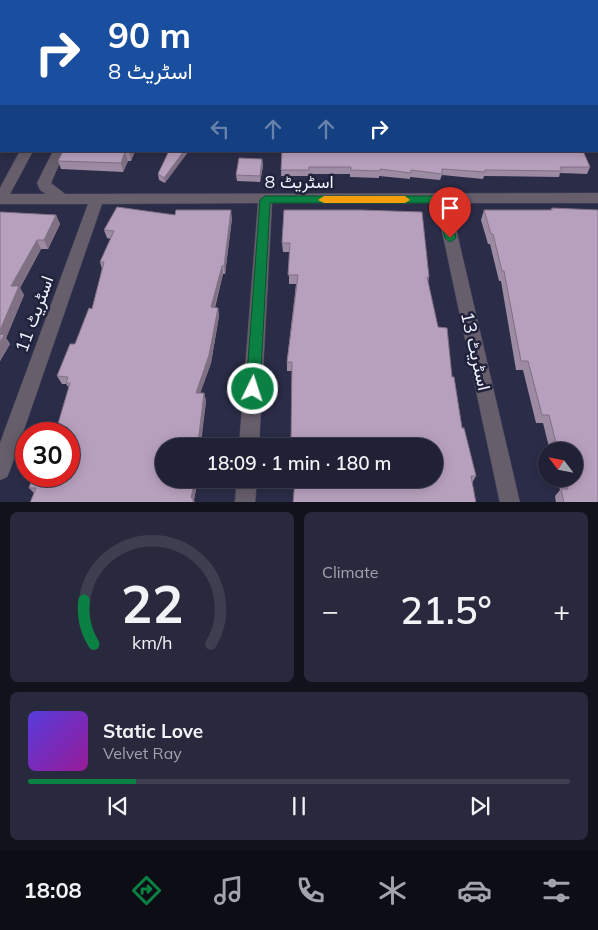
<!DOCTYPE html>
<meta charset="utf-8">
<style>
:root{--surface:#202135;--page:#28293d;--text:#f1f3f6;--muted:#a2a3ad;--line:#3d3e50;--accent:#0b8043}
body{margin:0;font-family:Mulish,Vazirmatn,sans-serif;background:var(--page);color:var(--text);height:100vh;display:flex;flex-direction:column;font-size:19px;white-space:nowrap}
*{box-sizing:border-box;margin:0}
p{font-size:16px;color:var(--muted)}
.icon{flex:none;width:28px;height:28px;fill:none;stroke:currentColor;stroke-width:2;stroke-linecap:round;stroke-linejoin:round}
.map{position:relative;height:502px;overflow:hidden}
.drawer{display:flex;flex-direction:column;gap:10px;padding:10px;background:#12121d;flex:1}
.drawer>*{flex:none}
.guide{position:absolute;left:0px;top:0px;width:599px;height:152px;box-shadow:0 2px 12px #0003,0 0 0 1px var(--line);background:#1a4fa0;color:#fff;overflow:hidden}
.needle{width:32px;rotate:302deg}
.tools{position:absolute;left:538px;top:442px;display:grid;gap:10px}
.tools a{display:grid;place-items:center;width:45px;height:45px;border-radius:50%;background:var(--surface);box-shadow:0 2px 12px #0003,0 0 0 1px var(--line);font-size:25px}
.speed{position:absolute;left:15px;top:422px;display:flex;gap:10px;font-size:25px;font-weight:700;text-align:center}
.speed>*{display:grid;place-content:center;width:65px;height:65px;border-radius:50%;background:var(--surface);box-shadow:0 2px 12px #0003,0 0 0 1px var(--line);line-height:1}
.speed .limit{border:8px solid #d22;background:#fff;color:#111}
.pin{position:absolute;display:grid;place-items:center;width:42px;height:42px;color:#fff;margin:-51px -21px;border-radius:50% 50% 50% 0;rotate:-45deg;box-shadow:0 0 5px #0007}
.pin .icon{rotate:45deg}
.me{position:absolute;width:55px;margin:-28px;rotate:4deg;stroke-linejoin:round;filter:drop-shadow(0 0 4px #0008)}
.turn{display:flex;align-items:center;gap:18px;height:105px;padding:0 25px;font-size:22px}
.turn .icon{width:65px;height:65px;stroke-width:2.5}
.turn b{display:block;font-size:35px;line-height:42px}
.lanes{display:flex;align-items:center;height:48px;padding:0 25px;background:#0003;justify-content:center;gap:25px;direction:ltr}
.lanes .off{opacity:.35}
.big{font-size:38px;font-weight:600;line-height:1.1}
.drawer .widget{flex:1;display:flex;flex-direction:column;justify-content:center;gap:8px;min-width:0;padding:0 18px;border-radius:8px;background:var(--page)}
.drawer .dial{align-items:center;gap:0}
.dial svg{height:130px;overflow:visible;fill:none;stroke:var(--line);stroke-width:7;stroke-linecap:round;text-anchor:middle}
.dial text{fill:var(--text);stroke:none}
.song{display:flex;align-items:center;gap:15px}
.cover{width:60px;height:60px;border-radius:8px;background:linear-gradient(135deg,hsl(250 70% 55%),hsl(300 70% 35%))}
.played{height:5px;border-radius:2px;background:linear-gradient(90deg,var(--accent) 20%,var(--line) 20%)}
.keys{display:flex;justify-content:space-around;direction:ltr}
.heat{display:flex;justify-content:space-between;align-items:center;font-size:28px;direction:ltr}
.drawer .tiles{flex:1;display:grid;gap:10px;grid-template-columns:1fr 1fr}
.widget:last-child{grid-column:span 2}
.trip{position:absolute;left:155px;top:438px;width:288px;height:50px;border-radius:25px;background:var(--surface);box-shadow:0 2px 12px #0003,0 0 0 1px var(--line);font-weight:600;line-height:50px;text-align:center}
.tab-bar{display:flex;height:80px;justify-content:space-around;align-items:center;background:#0d0d15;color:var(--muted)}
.tab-bar .icon{width:35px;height:35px}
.tab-bar .current{color:var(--accent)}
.tab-bar b{font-size:22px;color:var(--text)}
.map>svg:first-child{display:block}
</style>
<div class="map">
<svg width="598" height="503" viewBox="0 0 598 503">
<rect width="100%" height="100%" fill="#2b2c47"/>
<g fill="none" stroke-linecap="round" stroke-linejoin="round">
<defs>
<path id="minor" d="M136 0H146V1H136Z
M413 0H423L424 1H414Z
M523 0H533L534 1H524Z
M20 151H33L10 194H46L40 190 37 183 53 151H65L51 183 65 194 598 193V203H450L520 503H500L436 203H272L259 446H239L258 203 102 204 10 470 7 477 0 480V443L88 204H0V188Z
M237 479H257L255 503H235Z"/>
</defs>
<use href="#minor" stroke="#474861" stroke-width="1"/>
<use href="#minor" fill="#665e6a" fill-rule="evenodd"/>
</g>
<path fill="#9d8aa3" d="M543 0H598V98V1H544Z
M0 38 1 40V61H0Z
M0 95H1V117H0Z
M63 151H135L131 161H128L123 172 61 169 58 161Z
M169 151 165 183 159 180 158 174Z
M282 151 590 167 587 174 560 173 559 177 484 176 483 179 442 175 440 180 410 177V179L379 176V178L350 177V174H309L308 176H281Z
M262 159 263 166 260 182 237 181 236 175Z
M552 208 598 503H556L555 496 560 490 557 479H574V451H550L543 423H536L523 370H516L501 281H499L490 244H488L481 220 484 210H550Z
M284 210 429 277 428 283 438 327 452 377 462 428 476 476 472 483 290 487 292 371H287V362L296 284H289V252H283L282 243Z
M0 212 56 215 60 224 48 249H41L20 288 24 295 6 338 10 344 0 361Z
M175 215 232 218 225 274H223L215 308H218L219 316 211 363 200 393H204L206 401 201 443 164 479H198L194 500 195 503H30L34 493 29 488 69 476V388L66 384H62L57 376 75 344 92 309 102 269 100 262 111 239 107 238 104 230Z"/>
<path fill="#807084" d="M129 151H135L131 161 129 152Z
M184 151H189L165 183 164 178Z
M125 152 128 161 123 172 121 163Z
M262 159 263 166 260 182V176Z
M231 210 232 218 225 274 224 266Z
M56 215 60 224 48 249 44 240Z
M37 240 41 249 20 288 24 295 6 338 10 344 0 361V330L11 286Z
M222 266 223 274 212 316 211 307Z
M218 308 219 316 211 363 198 400 196 393Z
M204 393 206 401 200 446 198 443Z
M195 479H198L194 500 195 503H193L191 498Z"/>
<path fill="#b7a0bd" stroke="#807084" d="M66 0H111L110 1H65Z
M352 0H389V1H352Z
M428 0H503L506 1H429Z
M548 0H598V85V1H549Z
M0 40H1V53H0Z
M0 95H1V110H0Z
M63 151H129V152H125L121 163 58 161Z
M169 151H184L164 178 158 174Z
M282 151H583L590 167H560L562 171 485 170V172L442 169V174L411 170V173L380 169V171L351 170V167H309V170H281Z
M239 158 262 159 260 176 236 175Z
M117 207 175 215 176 210H231L224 266H222L211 307 218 308 209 355 196 393H204L198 443H202L201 446H164V479H195L191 498H193V503H30L36 488H29L33 476H69V434H55L70 383H66L68 377 57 376 70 344H75L89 308 92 309 104 262H100L114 231 104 230Z
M552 208 598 210V503H564L561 489H568L566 479H574V451H558L549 415H542L528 361H521L504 271H502L493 234H491L484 210H552Z
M284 210H361L422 212 429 277H427L438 327 447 328 452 377H454L462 428H464L476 476H471L476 503H293L295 479 290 480V479H434V446H291L292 362H287L298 275H288L290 243H282Z
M0 212 56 215 44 240H37L11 286H19L0 330Z
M0 334 4 335 0 342Z"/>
<path fill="#0b8043" stroke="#07532c" d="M265 196H442L447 200 456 238 450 242 445 238 438 203H270L260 389 258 394 253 396 248 394 246 389 260 200Z"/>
<path fill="#f59e0b" d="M324 196H405L410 200 405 203H324L318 200Z"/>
<g text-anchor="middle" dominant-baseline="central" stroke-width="5" stroke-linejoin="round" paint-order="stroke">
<g font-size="18" fill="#f2f3fe" stroke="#21223c">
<text x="299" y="181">اسٹریٹ 8</text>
<text transform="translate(34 314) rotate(-70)">اسٹریٹ 11</text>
<text transform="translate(476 351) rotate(77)">اسٹریٹ 13</text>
</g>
</g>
</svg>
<div class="tools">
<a><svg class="needle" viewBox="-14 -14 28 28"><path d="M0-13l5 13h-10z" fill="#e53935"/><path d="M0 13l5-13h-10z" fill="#a2a3ad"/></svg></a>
</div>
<div class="speed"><div class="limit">30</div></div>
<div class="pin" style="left:450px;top:238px;background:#d93025"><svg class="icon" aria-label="arrive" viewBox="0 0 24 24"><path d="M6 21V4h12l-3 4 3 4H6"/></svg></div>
<svg class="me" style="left:253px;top:389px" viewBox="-20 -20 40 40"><circle r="17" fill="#0b8043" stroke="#fff" stroke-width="3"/><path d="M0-11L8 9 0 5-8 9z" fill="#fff"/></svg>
<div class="trip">18:09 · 1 min · 180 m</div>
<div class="guide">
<div class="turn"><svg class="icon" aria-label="right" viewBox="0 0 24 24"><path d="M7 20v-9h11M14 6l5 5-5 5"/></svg><div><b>90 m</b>اسٹریٹ 8</div></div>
<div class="lanes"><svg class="icon off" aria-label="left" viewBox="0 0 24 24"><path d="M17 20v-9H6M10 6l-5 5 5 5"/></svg><svg class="icon off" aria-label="ahead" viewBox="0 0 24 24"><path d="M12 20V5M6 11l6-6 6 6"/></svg><svg class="icon off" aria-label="ahead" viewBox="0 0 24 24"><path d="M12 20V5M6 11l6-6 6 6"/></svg><svg class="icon" aria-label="right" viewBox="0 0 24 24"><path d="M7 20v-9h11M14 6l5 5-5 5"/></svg></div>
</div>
</div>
<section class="drawer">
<div class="tiles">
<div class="widget dial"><svg viewBox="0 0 100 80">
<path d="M14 69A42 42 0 1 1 86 69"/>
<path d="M14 69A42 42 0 0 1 8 42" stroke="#0b8043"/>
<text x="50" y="56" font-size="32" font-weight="700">22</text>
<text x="50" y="72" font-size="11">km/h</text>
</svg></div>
<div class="widget"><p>Climate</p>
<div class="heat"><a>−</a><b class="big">21.5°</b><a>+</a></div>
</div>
<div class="widget">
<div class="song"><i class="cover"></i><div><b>Static Love</b><p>Velvet Ray</p></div></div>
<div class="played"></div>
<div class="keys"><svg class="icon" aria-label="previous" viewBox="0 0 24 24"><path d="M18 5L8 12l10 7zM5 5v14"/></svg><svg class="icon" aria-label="pause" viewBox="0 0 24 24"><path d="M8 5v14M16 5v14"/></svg><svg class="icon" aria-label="next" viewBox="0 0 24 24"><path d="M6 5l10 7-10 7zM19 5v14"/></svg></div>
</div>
</div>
</section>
<nav class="tab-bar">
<b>18:08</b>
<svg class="icon current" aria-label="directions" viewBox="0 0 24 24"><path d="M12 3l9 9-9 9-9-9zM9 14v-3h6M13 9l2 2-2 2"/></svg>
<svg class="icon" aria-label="music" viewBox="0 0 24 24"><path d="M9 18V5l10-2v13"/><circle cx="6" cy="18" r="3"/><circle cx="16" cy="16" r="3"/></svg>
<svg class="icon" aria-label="phone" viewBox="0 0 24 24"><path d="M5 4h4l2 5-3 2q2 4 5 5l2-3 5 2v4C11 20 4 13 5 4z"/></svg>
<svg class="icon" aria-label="climate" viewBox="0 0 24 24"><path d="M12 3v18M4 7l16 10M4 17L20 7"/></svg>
<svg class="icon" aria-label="car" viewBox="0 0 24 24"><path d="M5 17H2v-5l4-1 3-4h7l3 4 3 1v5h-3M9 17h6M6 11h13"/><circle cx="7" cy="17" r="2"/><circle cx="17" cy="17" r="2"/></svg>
<svg class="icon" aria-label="filters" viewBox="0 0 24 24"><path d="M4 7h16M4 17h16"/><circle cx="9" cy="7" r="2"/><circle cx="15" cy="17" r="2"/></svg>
</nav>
